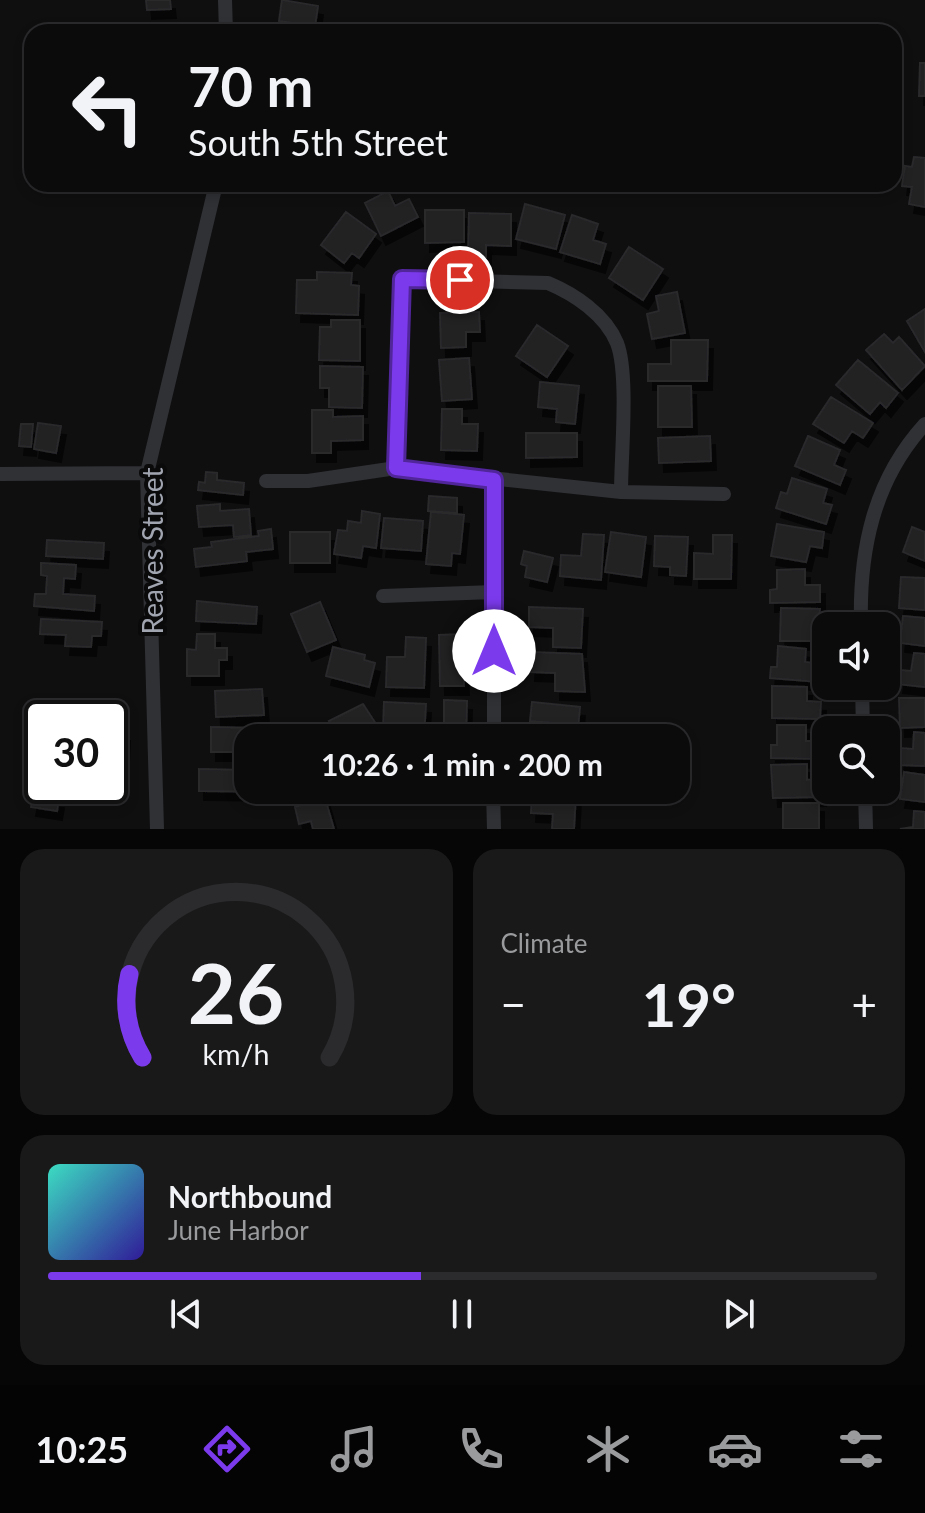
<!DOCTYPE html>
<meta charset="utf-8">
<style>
:root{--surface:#0b0b0c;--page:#19191a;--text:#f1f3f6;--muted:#9a9b9d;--line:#2b2b2d;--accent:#7c3aed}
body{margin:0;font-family:Lato,sans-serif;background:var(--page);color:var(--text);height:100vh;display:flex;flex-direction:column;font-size:30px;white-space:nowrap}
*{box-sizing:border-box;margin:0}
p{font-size:26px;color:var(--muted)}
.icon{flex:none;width:44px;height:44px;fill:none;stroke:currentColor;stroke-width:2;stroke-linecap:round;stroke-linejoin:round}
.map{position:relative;height:829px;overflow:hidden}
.drawer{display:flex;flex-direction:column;gap:20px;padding:20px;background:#060607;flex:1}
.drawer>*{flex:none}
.hud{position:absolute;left:24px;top:24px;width:878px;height:168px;border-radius:24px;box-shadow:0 4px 12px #0003,0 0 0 2px var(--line);background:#0b0b0c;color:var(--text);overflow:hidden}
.tools{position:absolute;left:812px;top:612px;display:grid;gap:16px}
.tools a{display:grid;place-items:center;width:88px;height:88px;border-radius:16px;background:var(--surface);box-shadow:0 4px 12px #0003,0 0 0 2px var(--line);font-size:40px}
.speed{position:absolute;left:24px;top:700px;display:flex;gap:16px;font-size:40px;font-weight:700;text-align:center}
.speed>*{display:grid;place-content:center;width:104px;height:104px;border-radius:50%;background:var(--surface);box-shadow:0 4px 12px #0003,0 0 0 2px var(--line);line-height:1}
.speed .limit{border:4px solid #111;border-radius:12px;background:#fff;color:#111}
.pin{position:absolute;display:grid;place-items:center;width:68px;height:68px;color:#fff;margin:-34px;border:4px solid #fff;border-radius:50%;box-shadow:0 2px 8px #0007}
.me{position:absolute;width:88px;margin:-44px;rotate:0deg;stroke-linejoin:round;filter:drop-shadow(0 0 6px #0008)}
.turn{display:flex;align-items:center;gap:28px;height:168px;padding:0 32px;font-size:36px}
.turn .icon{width:104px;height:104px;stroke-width:2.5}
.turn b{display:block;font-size:56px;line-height:68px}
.big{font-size:60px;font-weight:700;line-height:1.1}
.drawer .tile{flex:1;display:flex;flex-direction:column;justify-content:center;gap:12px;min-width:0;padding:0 28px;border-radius:24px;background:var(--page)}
.drawer .dial{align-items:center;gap:0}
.dial svg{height:208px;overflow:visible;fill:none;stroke:var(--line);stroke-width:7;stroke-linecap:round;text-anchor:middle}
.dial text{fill:var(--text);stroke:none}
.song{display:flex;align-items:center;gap:24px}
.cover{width:96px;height:96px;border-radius:12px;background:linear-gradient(135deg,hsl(170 70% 55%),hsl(250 70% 35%))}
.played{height:8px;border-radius:4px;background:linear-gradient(90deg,var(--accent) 45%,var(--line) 45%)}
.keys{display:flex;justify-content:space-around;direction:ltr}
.heat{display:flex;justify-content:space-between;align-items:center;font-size:44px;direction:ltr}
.drawer .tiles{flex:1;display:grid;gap:20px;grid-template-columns:1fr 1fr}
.tile:last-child{grid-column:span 2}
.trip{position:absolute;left:234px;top:724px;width:456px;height:80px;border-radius:24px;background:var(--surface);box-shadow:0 4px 12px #0003,0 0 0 2px var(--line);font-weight:700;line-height:80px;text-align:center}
.tabs{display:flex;height:128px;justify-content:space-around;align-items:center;background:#040405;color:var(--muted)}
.tabs .icon{width:56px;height:56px}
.tabs .active{color:var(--accent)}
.tabs b{font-size:36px;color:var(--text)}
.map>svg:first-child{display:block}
</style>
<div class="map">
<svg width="925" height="829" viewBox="0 0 925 829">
<defs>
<filter id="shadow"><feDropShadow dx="5" dy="9" stdDeviation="0" flood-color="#0009"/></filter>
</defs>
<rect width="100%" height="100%" fill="#0f0f10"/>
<path fill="#222224" stroke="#29292c" stroke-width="2" filter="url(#shadow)" d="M146 0H170L171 9 147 10Z
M282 0 318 6 315 26 279 21Z
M920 63H925V96H919Z
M914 157 925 158V207L909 204 912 187 902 186 905 166 912 167Z
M388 191 395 206 409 199 418 217 381 236 365 203Z
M525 204 565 215 556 249 516 239Z
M425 210H464V242L425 243Z
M346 212 376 234 359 258 352 253 344 263 321 245Z
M469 213 511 214V246L486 245V257H468Z
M572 215 598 224 593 240 606 244 600 264 560 252Z
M629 247 663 269 643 300 609 278Z
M317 272 352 273 351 285 359 286 358 315 296 313 297 280H317Z
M677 292 685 333 652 339 647 314 659 311 656 296Z
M925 309V352L907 321Z
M479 312 480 332H466V347L441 348 440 313Z
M331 320H360V361L319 360 320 327H331Z
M537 325 568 346 547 377 516 356Z
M884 334 893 343 899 337 925 366 902 390 866 350Z
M671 340H708L707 381H648V364H671Z
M469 358 472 399 442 401 439 360Z
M858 360 898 393 886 408 880 402 870 414 836 385Z
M320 366 363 367 362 408 329 407V388H320Z
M540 382 579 386 575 424 556 422 557 409 538 407Z
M658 386H691L692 427H658Z
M831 397 873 423 863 438 852 431 844 443 813 424Z
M442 409H462V424H478L477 451 441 450Z
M312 410H333V417L363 416V440L331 441V453H312Z
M38 423 61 426 56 453 34 449Z
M21 424H33L31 447 19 446Z
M526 433H577V457L526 458Z
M710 436 711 461 659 463 658 438Z
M808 436 840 450 834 465 846 470 840 485 795 466Z
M206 472 217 473V480L244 483 243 495 198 490 199 482 205 483Z
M792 478 827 489 823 503 832 505 826 524 776 508 781 492 787 494Z
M429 496 457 498V513L428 511Z
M220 504V511L249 509 251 535 234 537 233 525 199 527 197 506Z
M362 511 380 514 376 548 363 546 361 558 334 554 338 530 347 531 348 521 361 523Z
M431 512 464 515 460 554 452 553 451 566 426 564Z
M384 518 423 521 421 551 381 548Z
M777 524 824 532 822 548 810 546 806 562 771 556Z
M912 527 925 532V561L903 552Z
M271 529 273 549 246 552 247 561 196 567 194 549 212 547 211 542 259 536 258 531Z
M290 532H330V563H290Z
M611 532 646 537 641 577 605 572Z
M583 534 604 535 601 580 560 576 561 555 581 556Z
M713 535H732L731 579H694V553L713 554Z
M655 536 688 537 686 576 670 575V567L654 566Z
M47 540 104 543 103 559 46 556Z
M524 551 553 558 547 582 525 577 527 566 521 564Z
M41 563 76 565 75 579 64 578 63 594 95 596 94 611 34 606 35 594H46L47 576 41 575Z
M805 569V585H820V602L770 603V590L777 589V570Z
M901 577 925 578V610L899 608Z
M197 601 257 607 256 624 196 621Z
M320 602 336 640 307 652 291 614Z
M529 607 583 609 581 648 553 647V628L529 627Z
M781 608 820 609 815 641H780Z
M903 616 925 618V646L900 643Z
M41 619 102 622 101 636H92L91 647 65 646 66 635 40 634Z
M197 634H215V648H227V660H219V676H187V649L196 650Z
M462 634 464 686H440L439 635Z
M406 637 426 638 424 688 386 687 387 657H405Z
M778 646 806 649 805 662 821 664 819 682 770 678 771 667H777Z
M333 647 365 655 364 660 375 663 369 687 326 676Z
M531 652 582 654 585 692 555 691V673L530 672Z
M914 653 925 654V687L898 684 900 670 911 671Z
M772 686 807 687V701L821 702 820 719 772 718Z
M262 689 264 715 216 717 215 691Z
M899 698H925V727L900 728Z
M444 700 467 701 466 738H430L431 725H444Z
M384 702 426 704 424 738H406L407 731 383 730Z
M532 702 580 707 577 738H554L555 723 530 721Z
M363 704 376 724 354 738H339L329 721Z
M777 725H806V741H821V759L771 758V745H777Z
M211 727 255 728V738H248V752H211Z
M110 732H125L124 754 110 753Z
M914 732 925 733V766L899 765 900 748 913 749Z
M807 764V780L821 779V797L773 798 771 765Z
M199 769 248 770V790L270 792 199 791Z
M904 772 925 775V802L900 799Z
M532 793 576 794 574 829H552L553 814 531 813Z
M33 796 59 799 57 811 31 807Z
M325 798 334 829H313L311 821 299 824 295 807Z
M783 803H819V829H783Z
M914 811 925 812V829H900L913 827Z"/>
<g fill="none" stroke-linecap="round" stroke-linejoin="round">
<path stroke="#303135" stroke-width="14" d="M225 0 226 32
M396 468 402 279 548 283C574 294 605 314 617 343 629 374 621 455 621 492
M0 474 147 473
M266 481H308L396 468 621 492 724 494
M383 596 494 592
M861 626C859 551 873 481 925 424
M862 686 863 730
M494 738V480
M493 790 494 829
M865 790 866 829
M157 829 147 473 216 184"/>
</g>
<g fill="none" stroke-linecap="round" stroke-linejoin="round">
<defs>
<path id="route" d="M460 280 402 279 396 468 494 480V651"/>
</defs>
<use href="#route" stroke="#51269a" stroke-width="20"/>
<use href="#route" stroke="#7c3aed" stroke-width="14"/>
</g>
<g text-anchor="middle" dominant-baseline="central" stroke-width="8" stroke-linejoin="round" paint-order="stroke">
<g font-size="28" fill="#a1a5b0" stroke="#0a0a0b">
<text transform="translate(152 551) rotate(-90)">Reaves Street</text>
</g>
</g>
</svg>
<div class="tools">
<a><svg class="icon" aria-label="sound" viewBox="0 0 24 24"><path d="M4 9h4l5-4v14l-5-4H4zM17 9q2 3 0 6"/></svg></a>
<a><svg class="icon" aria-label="search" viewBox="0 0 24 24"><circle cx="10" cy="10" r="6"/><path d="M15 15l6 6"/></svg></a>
</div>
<div class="speed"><div class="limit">30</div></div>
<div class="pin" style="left:460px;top:280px;background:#d93025"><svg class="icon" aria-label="arrive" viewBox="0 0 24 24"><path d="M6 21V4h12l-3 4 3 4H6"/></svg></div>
<svg class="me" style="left:494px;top:651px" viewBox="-20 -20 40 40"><circle r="19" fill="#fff"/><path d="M0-13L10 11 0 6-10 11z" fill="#7c3aed"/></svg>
<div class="trip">10:26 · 1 min · 200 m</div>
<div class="hud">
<div class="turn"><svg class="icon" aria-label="left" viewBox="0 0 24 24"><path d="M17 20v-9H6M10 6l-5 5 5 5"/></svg><div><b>70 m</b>South 5th Street</div></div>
</div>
</div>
<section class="drawer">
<div class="tiles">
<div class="tile dial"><svg viewBox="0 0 100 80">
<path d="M14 69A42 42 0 1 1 86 69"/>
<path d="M14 69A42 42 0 0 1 9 37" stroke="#7c3aed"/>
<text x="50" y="56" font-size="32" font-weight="700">26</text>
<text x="50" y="72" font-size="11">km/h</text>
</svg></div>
<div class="tile"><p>Climate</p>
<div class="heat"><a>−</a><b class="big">19°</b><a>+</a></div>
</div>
<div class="tile">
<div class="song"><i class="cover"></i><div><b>Northbound</b><p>June Harbor</p></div></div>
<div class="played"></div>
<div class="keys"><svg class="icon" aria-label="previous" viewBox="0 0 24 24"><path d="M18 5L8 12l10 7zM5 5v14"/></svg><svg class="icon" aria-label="pause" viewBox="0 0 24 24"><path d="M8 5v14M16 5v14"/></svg><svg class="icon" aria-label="next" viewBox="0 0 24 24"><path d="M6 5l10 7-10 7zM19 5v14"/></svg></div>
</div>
</div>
</section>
<nav class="tabs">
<b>10:25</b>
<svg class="icon active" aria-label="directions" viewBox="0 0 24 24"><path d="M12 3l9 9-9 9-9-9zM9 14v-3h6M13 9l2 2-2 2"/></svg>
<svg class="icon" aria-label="music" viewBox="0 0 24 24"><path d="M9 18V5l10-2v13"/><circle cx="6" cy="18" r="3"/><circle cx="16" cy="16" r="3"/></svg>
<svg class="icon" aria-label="phone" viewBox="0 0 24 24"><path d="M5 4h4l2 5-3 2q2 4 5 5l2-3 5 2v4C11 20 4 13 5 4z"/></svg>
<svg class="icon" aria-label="climate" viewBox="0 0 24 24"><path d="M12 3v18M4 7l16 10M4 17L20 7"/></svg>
<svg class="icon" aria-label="car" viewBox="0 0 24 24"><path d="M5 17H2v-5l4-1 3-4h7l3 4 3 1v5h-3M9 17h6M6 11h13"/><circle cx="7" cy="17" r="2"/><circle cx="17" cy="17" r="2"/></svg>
<svg class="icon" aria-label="filters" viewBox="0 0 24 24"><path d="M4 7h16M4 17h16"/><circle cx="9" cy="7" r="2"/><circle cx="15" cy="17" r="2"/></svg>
</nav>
